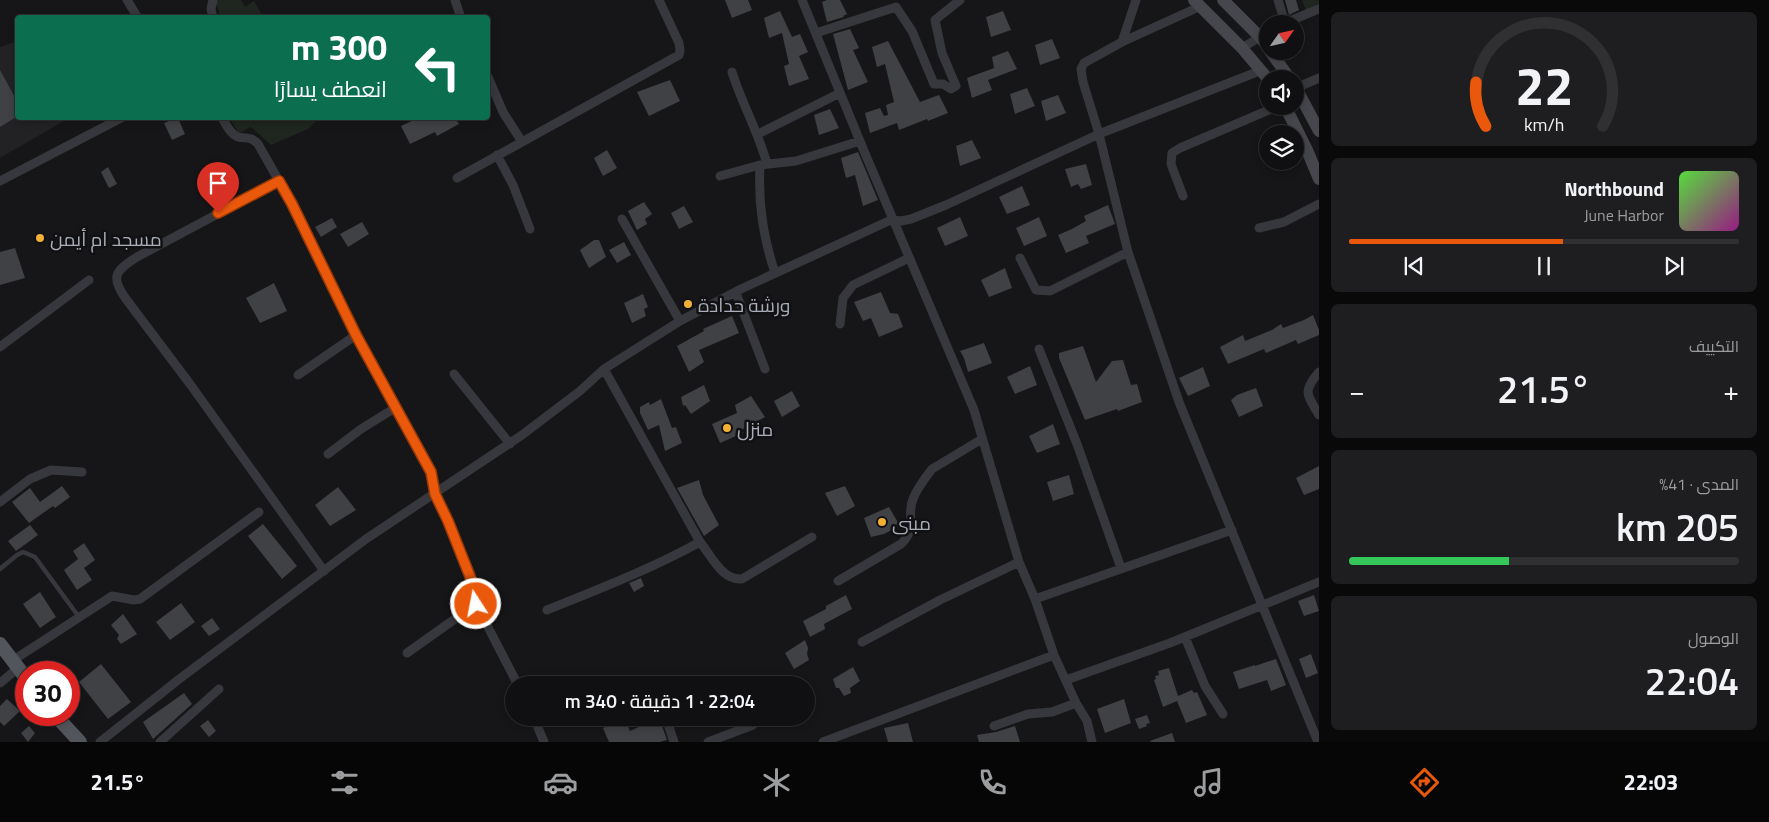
<!DOCTYPE html>
<html lang="ar">
<meta charset="utf-8">
<style>
:root{--surface:#101012;--page:#1e1e20;--text:#f1f3f6;--muted:#9c9d9f;--line:#303032;--accent:#ea580c}
body{margin:0;font-family:"Titillium Web",Cairo,sans-serif;background:var(--page);color:var(--text);direction:rtl;height:100vh;display:flex;flex-direction:column;font-size:19px;white-space:nowrap}
*{box-sizing:border-box;margin:0}
p{font-size:16px;color:var(--muted)}
.icon{flex:none;width:28px;height:28px;fill:none;stroke:currentColor;stroke-width:2;stroke-linecap:round;stroke-linejoin:round}
.map{position:relative;flex:1;overflow:hidden;direction:ltr}
.details{display:flex;flex-direction:column;gap:12px;padding:12px;background:#09090a;width:450px}
.details>*{flex:none}
.hud{position:absolute;left:15px;top:15px;width:475px;height:105px;border-radius:5px;box-shadow:0 2px 8px #0003,0 0 0 1px var(--line);direction:rtl;background:#0b6e4f;color:#fff;overflow:hidden}
.needle{width:32px;rotate:56deg}
.controls{position:absolute;left:1259px;top:15px;display:grid;gap:10px}
.controls a{display:grid;place-items:center;width:45px;height:45px;border-radius:50%;background:var(--surface);box-shadow:0 2px 8px #0003,0 0 0 1px var(--line);font-size:25px}
.speed{position:absolute;left:15px;top:661px;display:flex;gap:10px;font-size:25px;font-weight:700;text-align:center}
.speed>*{display:grid;place-content:center;width:65px;height:65px;border-radius:50%;background:var(--surface);box-shadow:0 2px 8px #0003,0 0 0 1px var(--line);line-height:1}
.speed .limit{border:8px solid #d22;background:#fff;color:#111}
.pin{position:absolute;display:grid;place-items:center;width:42px;height:42px;color:#fff;margin:-51px -21px;border-radius:50% 50% 50% 0;rotate:-45deg;box-shadow:0 0 5px #0007}
.pin .icon{rotate:45deg}
.me{position:absolute;width:55px;margin:-28px;rotate:349deg;stroke-linejoin:round;filter:drop-shadow(0 0 4px #0008)}
.turn{display:flex;align-items:center;gap:18px;height:105px;padding:0 20px;font-size:22px}
.turn .icon{width:65px;height:65px;stroke-width:2.5}
.turn b{display:block;font-size:35px;line-height:42px}
.big{font-size:38px;font-weight:600;line-height:1.1}
.details .widget{flex:1;display:flex;flex-direction:column;justify-content:center;gap:8px;min-width:0;padding:0 18px;border-radius:8px;background:var(--page)}
.details .dial{align-items:center;gap:0}
.dial svg{height:130px;overflow:visible;fill:none;stroke:var(--line);stroke-width:7;stroke-linecap:round;text-anchor:middle}
.dial text{fill:var(--text);stroke:none}
.song{display:flex;align-items:center;gap:15px}
.cover{width:60px;height:60px;border-radius:8px;background:linear-gradient(135deg,hsl(110 70% 55%),hsl(310 70% 35%))}
.played{height:5px;border-radius:2px;background:linear-gradient(90deg,var(--accent) 55%,var(--line) 55%)}
.keys{display:flex;justify-content:space-around;direction:ltr}
.heat{display:flex;justify-content:space-between;align-items:center;font-size:28px;direction:ltr}
.charge{height:8px;border-radius:4px;background:linear-gradient(90deg,#34c759 41%,var(--line) 0)}
.trip{position:absolute;left:505px;top:676px;width:310px;height:50px;border-radius:25px;background:var(--surface);box-shadow:0 2px 8px #0003,0 0 0 1px var(--line);font-weight:600;line-height:50px;text-align:center;direction:rtl}
.menu{display:flex;height:80px;justify-content:space-around;align-items:center;background:#060607;color:var(--muted)}
.menu .icon{width:35px;height:35px}
.menu .active{color:var(--accent)}
.menu b{font-size:22px;color:var(--text)}
main{display:flex;flex:1;min-height:0}
.map>svg:first-child{display:block}
</style>
<main>
<section class="details">
<div class="widget dial"><svg viewBox="0 0 100 80">
<path d="M14 69A42 42 0 1 1 86 69"/>
<path d="M14 69A42 42 0 0 1 8 42" stroke="#ea580c"/>
<text x="50" y="56" font-size="32" font-weight="700">22</text>
<text x="50" y="72" font-size="11">km/h</text>
</svg></div>
<div class="widget">
<div class="song"><i class="cover"></i><div><b>Northbound</b><p>June Harbor</p></div></div>
<div class="played"></div>
<div class="keys"><svg class="icon" aria-label="previous" viewBox="0 0 24 24"><path d="M18 5L8 12l10 7zM5 5v14"/></svg><svg class="icon" aria-label="pause" viewBox="0 0 24 24"><path d="M8 5v14M16 5v14"/></svg><svg class="icon" aria-label="next" viewBox="0 0 24 24"><path d="M6 5l10 7-10 7zM19 5v14"/></svg></div>
</div>
<div class="widget"><p>التكييف</p>
<div class="heat"><a>−</a><b class="big">21.5°</b><a>+</a></div>
</div>
<div class="widget"><p>المدى · 41%</p><b class="big">205 km</b><div class="charge"></div></div>
<div class="widget"><p>الوصول</p><b class="big">22:04</b></div>
</section>
<div class="map">
<svg width="1319" height="742" viewBox="0 0 1319 742">
<rect width="100%" height="100%" fill="#161618"/>
<path fill="#222225" d="M17 41 18 118H69L0 158V47Z"/>
<path fill="#1e261f" d="M218 0H241L245 7 254 1 263 17H220L216 1Z
M1302 0H1319V9L1307 14Z
M229 118H319L308 129 271 145 251 127 239 133Z"/>
<path fill="#404145" d="M725 0H748L752 10 732 18Z
M827 0H840L847 14 843 16 844 17 827 22 822 2Z
M1285 0H1296L1299 10 1289 15Z
M780 11 792 37 800 34 808 52 799 56 809 79 789 86 784 66 789 64 782 33 769 38 764 18Z
M1003 11 1011 30 991 37 986 17Z
M850 29 859 48 853 50 868 82 848 90 833 34Z
M1052 39 1060 58 1040 65 1035 45Z
M888 41 920 102 939 95 948 113 928 121 927 119 899 130 897 123 870 133 865 113 880 108 884 116 888 115 886 105 894 102 885 64 877 67 872 47Z
M1008 51 1017 69 988 80 992 90 972 98 967 78 994 68 992 57Z
M0 70 18 103V116L0 127Z
M670 80 680 101 649 116 637 92Z
M1027 88 1035 106 1015 114 1010 94Z
M1058 95 1066 113 1046 121 1041 101Z
M830 109 839 128 819 135 814 115Z
M176 118H178L185 134 172 140 164 123Z
M418 118H455L459 124 437 136 435 132 410 144 401 126Z
M972 140 981 158 960 166 956 146Z
M607 150 617 168 603 176 594 158Z
M858 152 878 200 863 206 855 175 846 178 841 158Z
M1086 164 1092 185 1081 189 1078 184 1071 187 1065 169Z
M108 167 117 184 109 188 101 172Z
M1022 186 1030 205 1007 214 999 197Z
M644 202 652 214 645 219 647 224 637 230 628 211Z
M1108 205 1115 224 1086 236 1089 243 1066 253 1058 235 1072 229 1086 221 1084 216Z
M684 206 693 222 679 229 671 213Z
M960 217 968 236 945 246 937 228Z
M1039 217 1047 236 1024 246 1016 228Z
M332 218 337 227 321 237 315 227Z
M362 222 369 234 348 247 340 234Z
M594 240H599L606 257 589 268 580 250Z
M624 242 631 255 617 263 609 250Z
M15 248 25 278 0 285V252Z
M1005 268 1012 288 989 297 981 280Z
M274 283 287 311 260 323 246 298Z
M881 292 890 313 898 314 903 327 879 337 871 318 863 321 854 302Z
M643 294 648 307 644 309 646 316 632 323 624 303Z
M1313 315 1319 330V335L1298 344 1296 340 1266 353 1264 349 1228 364 1220 347 1243 335 1245 341 1272 330 1281 324 1283 328 1304 320Z
M732 316 739 333 699 350 704 362 689 372 677 346 704 331 703 329Z
M984 343 992 363 968 372 964 358 960 351Z
M1083 346 1096 382 1112 361 1123 360 1131 385 1137 384 1142 402 1118 411 1117 409 1085 420 1059 358V353Z
M1030 366 1037 385 1015 394 1007 377Z
M1203 367 1210 386 1188 396 1179 378Z
M704 385 710 401 691 414 685 405 683 406 681 397Z
M1256 388 1263 406 1239 417 1231 400 1237 395Z
M792 391 800 406 782 417 774 401Z
M751 396 765 417 741 430 743 433 720 443 712 424 737 413 735 405Z
M661 399 672 428 676 427 682 443 665 451 659 425 648 430 640 413V407L649 402 650 405Z
M1053 424 1060 444 1037 453 1029 436Z
M1319 466V489L1304 495 1296 478Z
M1069 475 1074 494 1053 501 1047 482Z
M699 480 703 495 719 525 704 536 677 488Z
M62 486 70 497 55 508 53 506 29 523 12 502 30 488 40 502Z
M845 486 855 506 837 516 825 493Z
M338 487 356 510 330 526 315 505Z
M889 507 900 526 884 534 871 537 864 518Z
M263 524 297 566 282 579 248 536Z
M30 525 38 535 16 551 8 541Z
M84 543 95 560 84 568 92 580 77 590 64 570 78 559 73 551Z
M641 578 644 586 634 592 629 583Z
M40 592 56 617 40 628 23 604Z
M846 595 852 609 824 624 825 629 810 637 803 621 826 609V606Z
M1314 595 1319 611 1304 616 1298 601Z
M181 603 195 622 170 640 156 622Z
M123 614 137 634 121 644 117 639 119 635 111 625Z
M212 618 220 629 209 636 201 626Z
M805 640 808 648 807 654 809 660 794 669 785 653Z
M1311 654 1318 673 1306 678 1299 659Z
M1276 659 1286 685 1271 691 1267 680 1239 689 1233 672 1255 665V666Z
M101 664 131 702 108 719 79 682Z
M853 667 860 681 850 688 851 693 844 696 839 688H836L833 679Z
M1169 668 1178 696 1192 690 1194 693 1197 692 1207 715 1186 723 1177 701 1163 707 1154 680 1156 679 1155 676 1159 675 1158 671Z
M184 693 192 704 153 739 143 722Z
M7 699 20 711 4 726 0 722V706Z
M1124 699 1131 723 1105 733 1097 709Z
M1147 715 1150 723 1146 724 1147 726 1139 729 1135 719Z
M625 719 630 731 656 719 661 723 667 740 660 742H609L603 728Z
M208 720 216 731 209 737 200 726Z
M908 723 913 742H888L884 728Z
M29 726 35 733 28 742 21 733Z
M1015 726 1020 742H979L977 735 996 732Z
M1172 733 1175 742H1151L1150 741Z"/>
<g fill="none" stroke-linecap="round" stroke-linejoin="round">
<path stroke="#37383d" stroke-width="4.5" d="M0 569 17 555 23 552 35 557 79 617"/>
<path stroke="#37383d" stroke-width="9" d="M127 0 138 18
M213 0 211 9 213 18
M455 0 461 18
M802 0 864 151 974 410 1019 562 1035 599 1054 655 1076 703 1087 721 1092 742
M1278 0 1285 23 1284 24
M1285 23 1319 9
M816 33 896 7 912 31 934 84H943L951 89 956 86 942 53 935 20 960 0
M1122 42 1136 0
M1242 48 1268 32
M1262 70 1099 134 1128 252 1179 402 1318 742
M732 72C742 104 758 131 767 164
M488 77 503 112 522 142 679 55 680 50 679 43 659 0
M1296 88 1319 78
M222 118C226 124 230 134 238 137 247 139 251 136 258 144L292 204 356 335 431 473 435 494 448 521 475 589 476 604 518 685
M758 134 840 93
M497 155 513 185 530 229
M760 165C758 204 763 236 775 273
M720 176 760 165 796 161 860 141
M457 178 522 142
M0 181 121 118
M279 181 137 257C115 271 110 277 126 299L190 384 324 571
M1183 196 1171 164 1172 153 1180 148 1278 106
M622 219 680 321
M1259 228 1284 222 1319 204
M1020 258 1036 290 1050 291 1128 252
M736 293 765 369
M840 324 843 298 853 285 909 258
M0 347 89 280
M1039 349 1077 444 1121 568
M1319 372C1302 392 1307 394 1319 415
M454 374 510 444
M298 375 356 335
M328 454 361 429 395 408
M0 502 30 479 51 470 82 472
M700 542C711 555 722 581 742 579L812 537
M838 581 901 544C918 528 906 516 913 499 917 488 925 478 932 469L982 439
M1035 599 1232 530
M547 610C599 589 651 569 700 542L604 369
M1185 637 1205 686 1223 714
M862 642 940 600 1019 562
M407 653 476 604
M12 661 112 596 134 600 140 599 259 512
M1066 680 1170 643 1319 582
M0 683 18 668
M534 718 544 742
M666 718 674 742
M994 726 1028 714 1052 712 1076 703
M100 742 178 680 366 539 522 435 580 391 604 369 680 321 741 289 893 219 901 221 911 219 946 205 1099 134 1083 82 1081 69 1084 63 1122 42 1201 6
M160 742 219 689
M708 742 753 725
M823 742 1054 655"/>
<path stroke="#45474d" stroke-width="12" d="M1194 0 1242 48 1268 79
M1223 0 1259 36 1268 47
M1270 51 1290 79
M1295 86 1319 131
M1285 106 1307 150 1319 179"/>
<path stroke="#53555c" stroke-width="14" d="M0 644 26 678
M55 715 80 742"/>
</g>
<g fill="none" stroke-linecap="round" stroke-linejoin="round">
<defs>
<path id="route" d="M218 213 279 181 292 204 356 335 431 472 435 494 448 521 475 589 476 604"/>
</defs>
<use href="#route" stroke="#983908" stroke-width="12"/>
<use href="#route" stroke="#ea580c" stroke-width="9"/>
</g>
<g fill="#f2b134" stroke="#111113" stroke-width="2">
<circle cx="40" cy="238" r="5"/>
<circle cx="688" cy="304" r="5"/>
<circle cx="727" cy="428" r="5"/>
<circle cx="882" cy="522" r="5"/>
</g>
<g text-anchor="middle" dominant-baseline="central" stroke-width="5" stroke-linejoin="round" paint-order="stroke">
<g font-size="19" fill="#a8adb8" stroke="#111113" text-anchor="start">
<text x="50" y="238">مسجد ام أيمن</text>
<text x="698" y="304">ورشة حدادة</text>
<text x="737" y="428">منزل</text>
<text x="892" y="522">مبنى</text>
</g>
</g>
</svg>
<div class="controls">
<a><svg class="needle" viewBox="-14 -14 28 28"><path d="M0-13l5 13h-10z" fill="#e53935"/><path d="M0 13l5-13h-10z" fill="#9c9d9f"/></svg></a>
<a><svg class="icon" aria-label="sound" viewBox="0 0 24 24"><path d="M4 9h4l5-4v14l-5-4H4zM17 9q2 3 0 6"/></svg></a>
<a><svg class="icon" aria-label="layers" viewBox="0 0 24 24"><path d="M12 4l9 5-9 5-9-5zM3 14l9 5 9-5"/></svg></a>
</div>
<div class="speed"><div class="limit">30</div></div>
<div class="pin" style="left:218px;top:213px;background:#d93025"><svg class="icon" aria-label="arrive" viewBox="0 0 24 24"><path d="M6 21V4h12l-3 4 3 4H6"/></svg></div>
<svg class="me" style="left:476px;top:604px" viewBox="-20 -20 40 40"><circle r="17" fill="#ea580c" stroke="#fff" stroke-width="3"/><path d="M0-11L8 9 0 5-8 9z" fill="#fff"/></svg>
<div class="trip">22:04 · 1 دقيقة · 340 m</div>
<div class="hud">
<div class="turn"><svg class="icon" aria-label="left" viewBox="0 0 24 24"><path d="M17 20v-9H6M10 6l-5 5 5 5"/></svg><div><b>300 m</b>انعطف يسارًا</div></div>
</div>
</div>
</main>
<nav class="menu">
<b>22:03</b>
<svg class="icon active" aria-label="directions" viewBox="0 0 24 24"><path d="M12 3l9 9-9 9-9-9zM9 14v-3h6M13 9l2 2-2 2"/></svg>
<svg class="icon" aria-label="music" viewBox="0 0 24 24"><path d="M9 18V5l10-2v13"/><circle cx="6" cy="18" r="3"/><circle cx="16" cy="16" r="3"/></svg>
<svg class="icon" aria-label="phone" viewBox="0 0 24 24"><path d="M5 4h4l2 5-3 2q2 4 5 5l2-3 5 2v4C11 20 4 13 5 4z"/></svg>
<svg class="icon" aria-label="climate" viewBox="0 0 24 24"><path d="M12 3v18M4 7l16 10M4 17L20 7"/></svg>
<svg class="icon" aria-label="car" viewBox="0 0 24 24"><path d="M5 17H2v-5l4-1 3-4h7l3 4 3 1v5h-3M9 17h6M6 11h13"/><circle cx="7" cy="17" r="2"/><circle cx="17" cy="17" r="2"/></svg>
<svg class="icon" aria-label="filters" viewBox="0 0 24 24"><path d="M4 7h16M4 17h16"/><circle cx="9" cy="7" r="2"/><circle cx="15" cy="17" r="2"/></svg>
<b>21.5°</b>
</nav>
